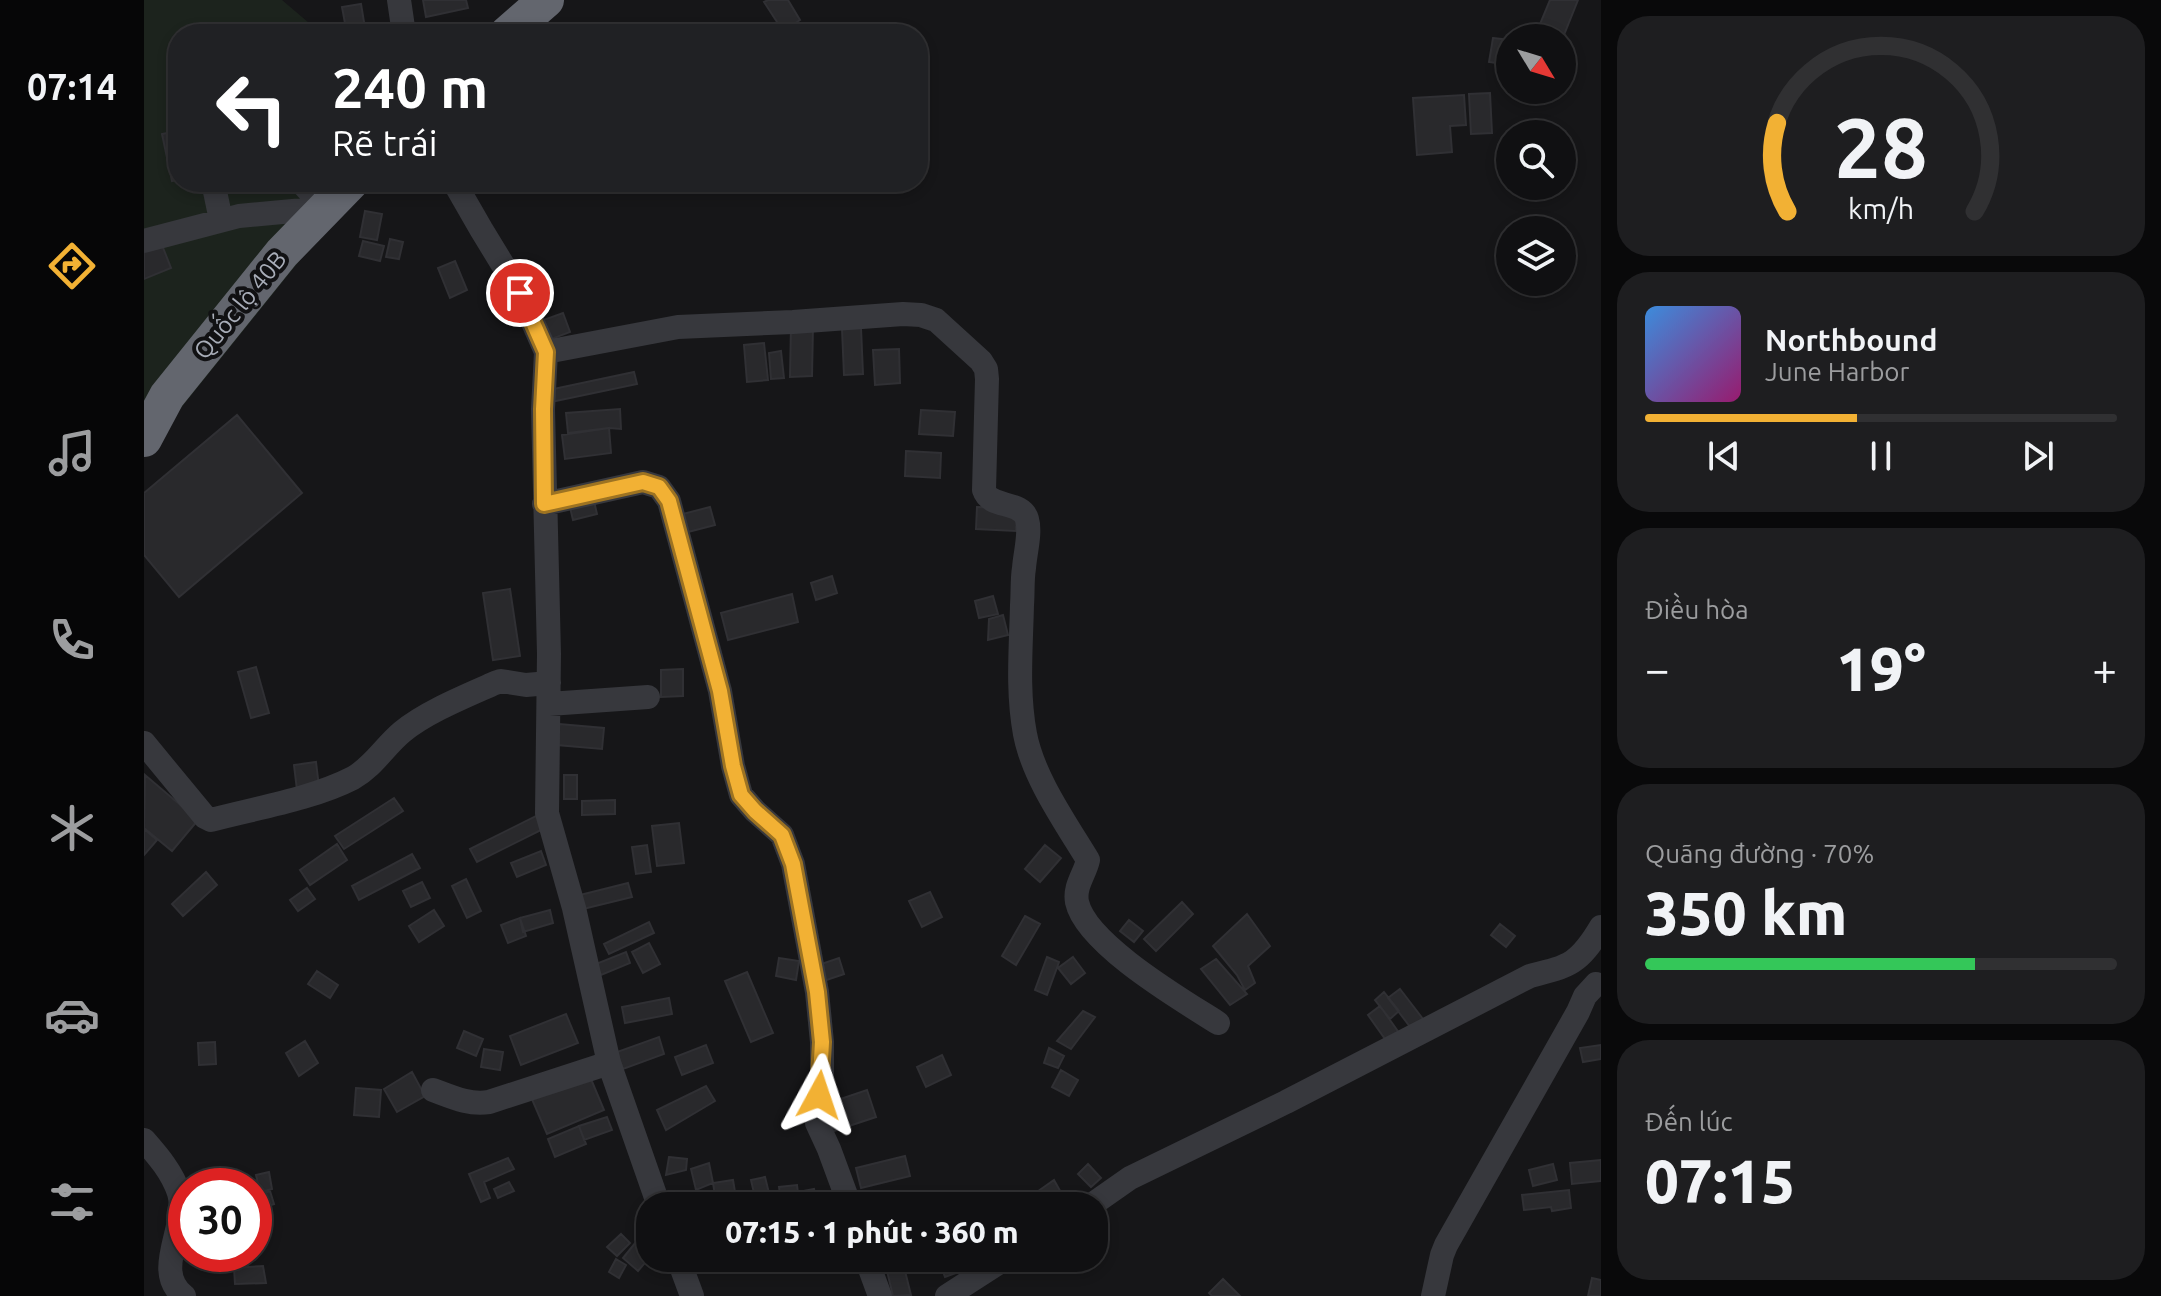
<!DOCTYPE html>
<html lang="vi">
<meta charset="utf-8">
<style>
:root{--surface:#101012;--page:#1e1e20;--text:#f1f3f6;--muted:#9c9d9f;--line:#303032;--accent:#f2b134}
body{margin:0;font-family:Ubuntu,sans-serif;background:var(--page);color:var(--text);height:100vh;display:flex;flex-direction:column;font-size:30px;white-space:nowrap}
*{box-sizing:border-box;margin:0}
p{font-size:26px;color:var(--muted)}
.icon{flex:none;width:44px;height:44px;fill:none;stroke:currentColor;stroke-width:2;stroke-linecap:round;stroke-linejoin:round}
.map{position:relative;flex:1;overflow:hidden}
.sheet{display:flex;flex-direction:column;gap:16px;padding:16px;background:#09090a;width:560px}
.sheet>*{flex:none}
.guide{position:absolute;left:24px;top:24px;width:760px;height:168px;border-radius:32px;box-shadow:0 4px 12px #0003,0 0 0 2px var(--line);background:#202124;color:#fff;overflow:hidden}
.needle{width:52px;rotate:128deg}
.tools{position:absolute;left:1352px;top:24px;display:grid;gap:16px}
.tools a{display:grid;place-items:center;width:80px;height:80px;border-radius:50%;background:var(--surface);box-shadow:0 4px 12px #0003,0 0 0 2px var(--line);font-size:40px}
.speed{position:absolute;left:24px;top:1168px;display:flex;gap:16px;font-size:40px;font-weight:700;text-align:center}
.speed>*{display:grid;place-content:center;width:104px;height:104px;border-radius:50%;background:var(--surface);box-shadow:0 4px 12px #0003,0 0 0 2px var(--line);line-height:1}
.speed .limit{border:12px solid #d22;background:#fff;color:#111}
.pin{position:absolute;display:grid;place-items:center;width:68px;height:68px;color:#fff;margin:-34px;border:4px solid #fff;border-radius:50%;box-shadow:0 2px 8px #0007}
.me{position:absolute;width:88px;margin:-44px;rotate:5deg;stroke-linejoin:round;filter:drop-shadow(0 0 6px #0008)}
.turn{display:flex;align-items:center;gap:28px;height:168px;padding:0 32px;font-size:36px}
.turn .icon{width:104px;height:104px;stroke-width:2.5}
.turn b{display:block;font-size:56px;line-height:68px}
.big{font-size:60px;font-weight:800;line-height:1.1}
.sheet .widget{flex:1;display:flex;flex-direction:column;justify-content:center;gap:12px;min-width:0;padding:0 28px;border-radius:32px;background:var(--page)}
.sheet .dial{align-items:center;gap:0}
.dial svg{height:208px;overflow:visible;fill:none;stroke:var(--line);stroke-width:7;stroke-linecap:round;text-anchor:middle}
.dial text{fill:var(--text);stroke:none}
.song{display:flex;align-items:center;gap:24px}
.cover{width:96px;height:96px;border-radius:12px;background:linear-gradient(135deg,hsl(210 70% 55%),hsl(320 70% 35%))}
.played{height:8px;border-radius:4px;background:linear-gradient(90deg,var(--accent) 45%,var(--line) 45%)}
.keys{display:flex;justify-content:space-around;direction:ltr}
.heat{display:flex;justify-content:space-between;align-items:center;font-size:44px;direction:ltr}
.charge{height:12px;border-radius:6px;background:linear-gradient(90deg,#34c759 70%,var(--line) 0)}
.trip{position:absolute;left:492px;top:1192px;width:472px;height:80px;border-radius:32px;background:var(--surface);box-shadow:0 4px 12px #0003,0 0 0 2px var(--line);font-weight:800;line-height:80px;text-align:center}
main{display:flex;flex:1;min-height:0}
.menu{display:flex;flex-direction:column;width:144px;justify-content:space-around;align-items:center;background:#060607;color:var(--muted)}
.menu .icon{width:56px;height:56px}
.menu .selected{color:var(--accent)}
.menu b{font-size:36px;color:var(--text)}
.map>svg:first-child{display:block}
</style>
<main>
<nav class="menu">
<b>07:14</b>
<svg class="icon selected" aria-label="directions" viewBox="0 0 24 24"><path d="M12 3l9 9-9 9-9-9zM9 14v-3h6M13 9l2 2-2 2"/></svg>
<svg class="icon" aria-label="music" viewBox="0 0 24 24"><path d="M9 18V5l10-2v13"/><circle cx="6" cy="18" r="3"/><circle cx="16" cy="16" r="3"/></svg>
<svg class="icon" aria-label="phone" viewBox="0 0 24 24"><path d="M5 4h4l2 5-3 2q2 4 5 5l2-3 5 2v4C11 20 4 13 5 4z"/></svg>
<svg class="icon" aria-label="climate" viewBox="0 0 24 24"><path d="M12 3v18M4 7l16 10M4 17L20 7"/></svg>
<svg class="icon" aria-label="car" viewBox="0 0 24 24"><path d="M5 17H2v-5l4-1 3-4h7l3 4 3 1v5h-3M9 17h6M6 11h13"/><circle cx="7" cy="17" r="2"/><circle cx="17" cy="17" r="2"/></svg>
<svg class="icon" aria-label="filters" viewBox="0 0 24 24"><path d="M4 7h16M4 17h16"/><circle cx="9" cy="7" r="2"/><circle cx="15" cy="17" r="2"/></svg>
</nav>
<div class="map">
<svg width="1457" height="1296" viewBox="0 0 1457 1296">
<rect width="100%" height="100%" fill="#161618"/>
<path fill="#1c231d" d="M0 0H138L178 34H34V182H219L0 454Z"/>
<path fill="#29292c" stroke="#303034" stroke-width="2" d="M279 0H322L324 8 282 17Z
M624 0H644L656 20 639 31 620 2Z
M1406 0H1434L1418 40V38L1391 36Z
M217 4 222 34H203L198 7Z
M1349 38 1366 40V65L1345 62Z
M1346 93 1348 133 1327 134 1325 94Z
M1320 95 1322 125 1306 126 1308 152 1273 155 1269 98Z
M34 131V180L28 181 18 134Z
M221 211 238 214 233 240 216 237Z
M246 239 259 242 255 259 242 257Z
M16 240 27 268 0 279V247Z
M219 241 240 246 236 261 215 256Z
M311 261 323 290 306 298 294 268Z
M419 313 426 332 397 343 391 323Z
M647 326H669L668 376 646 377Z
M717 328 719 374 700 375 698 329Z
M620 343 624 380 603 382 600 345Z
M755 349 756 383 731 385 729 350Z
M637 351 640 378 627 379 625 353Z
M490 372 493 384 402 403 400 391Z
M476 409 477 429 465 428 424 433 422 413Z
M777 410 811 412 809 436 775 434Z
M93 415 158 493 35 597 0 555V493Z
M465 428 467 453 421 459 418 435Z
M762 451 797 453 796 478 761 476Z
M449 497 453 514 429 520 425 503Z
M566 507 571 525 544 532 539 514Z
M833 507 873 508 872 531 832 529Z
M688 576 693 593 672 600 667 583Z
M366 589 376 656 349 660 339 593Z
M648 594 654 622 584 640 577 613Z
M849 596 854 614 835 618 831 601Z
M859 615 864 635 844 640 845 619Z
M112 667 125 713 107 718 94 672Z
M539 669V696L517 697V670Z
M415 724 460 728 458 749 413 745Z
M172 762 175 787 153 790 150 765Z
M1 775 54 820 28 851 0 828Z
M420 775H433V799H420Z
M250 798 259 811 200 849 191 836Z
M471 800V814L438 815V801Z
M396 814 403 827 333 862 326 849Z
M535 823 540 863 513 866 508 826Z
M0 829 13 840 0 855Z
M193 844 203 860 166 885 156 870Z
M503 845 507 872 492 874 488 847Z
M901 845 917 858 896 882 881 869Z
M397 851 402 865 373 877 367 863Z
M268 854 276 868 215 900 208 886Z
M62 872 73 885 39 916 28 904Z
M322 879 337 911 323 918 308 886Z
M278 882 286 898 267 907 259 891Z
M484 883 488 897 439 909 436 895Z
M163 888 171 899 154 911 146 900Z
M786 892 798 917 778 927 765 901Z
M1038 902 1049 914 1012 951 1000 939Z
M290 910 300 926 275 942 265 926Z
M406 910 409 923 379 932 376 918Z
M1103 914 1126 946 1104 966 1111 983 1101 990 1093 975 1069 946Z
M881 916 896 924 872 965 858 956Z
M376 918 382 936 364 943 357 925Z
M985 920 999 931 990 942 976 931Z
M505 922 510 933 465 954 460 944Z
M1356 924 1371 936 1362 947 1347 935Z
M505 943 516 964 499 973 488 952Z
M482 952 486 963 457 975 452 964Z
M903 957 915 962 903 995 891 990Z
M929 957 941 973 927 984 914 968Z
M635 958 655 961 652 980 632 976Z
M695 958 700 974 665 986 660 970Z
M1072 959 1103 994 1086 1005 1057 969Z
M173 971 194 985 186 998 164 984Z
M603 972 629 1033 607 1042 581 981Z
M1256 989 1279 1019 1267 1028 1244 998Z
M1240 992 1255 1011 1246 1019 1231 1000Z
M525 998 528 1014 481 1023 478 1007Z
M1236 1006 1258 1037 1246 1046 1224 1015Z
M939 1011 951 1017 927 1049 913 1041Z
M422 1014 434 1043 377 1065 366 1036Z
M320 1031 339 1039 332 1056 313 1048Z
M515 1037 520 1054 479 1069 473 1052Z
M161 1041 174 1063 155 1076 142 1053Z
M71 1042 72 1064 55 1065 54 1043Z
M562 1045 569 1063 538 1075 531 1057Z
M1457 1045V1059L1439 1062 1436 1048Z
M905 1048 920 1056 914 1068 900 1063Z
M340 1049 359 1052 356 1070 337 1067Z
M798 1055 807 1075 782 1087 773 1067Z
M917 1070 934 1080 925 1096 908 1087Z
M268 1072 281 1096 253 1112 240 1089Z
M444 1072 460 1110 403 1134 387 1097Z
M562 1086 571 1101 522 1130 513 1110Z
M212 1088 237 1090 235 1117 210 1115Z
M723 1090 732 1117 678 1135 670 1108Z
M463 1117 468 1130 440 1140 435 1126Z
M435 1126 442 1144 411 1157 404 1139Z
M761 1156 766 1176 717 1188 712 1168Z
M525 1157 543 1159 542 1170 522 1175Z
M364 1158 370 1169 340 1182 346 1198 337 1202 325 1174Z
M1457 1160V1181L1428 1184 1426 1163Z
M565 1163 569 1183 552 1190 547 1169Z
M944 1164 957 1178 947 1187 934 1174Z
M1409 1164 1413 1180 1389 1186 1385 1170Z
M125 1172 128 1189 116 1192 112 1175Z
M621 1177 628 1205 613 1206 607 1180Z
M589 1180 592 1198 572 1201 569 1183Z
M910 1180 924 1205 888 1206 883 1199Z
M365 1182 370 1191 354 1198 350 1189Z
M653 1185 655 1201 637 1202 635 1187Z
M670 1189 673 1206H656L654 1192Z
M1425 1190 1427 1208 1408 1211 1407 1207 1380 1210 1378 1195Z
M126 1191 130 1204 110 1211V1197Z
M477 1234 486 1243 473 1256 463 1247Z
M492 1242 506 1254V1257L494 1271 479 1258Z
M556 1258H593L561 1271Z
M794 1258H810L815 1272 801 1277Z
M472 1259 482 1265 475 1278 465 1272Z
M119 1266 122 1283 91 1284 90 1268Z
M760 1267 767 1295 749 1296 743 1271Z
M1448 1278 1457 1280V1296H1444Z
M1079 1279 1096 1296H1068L1065 1293Z"/>
<g fill="none" stroke-linecap="round" stroke-linejoin="round">
<path stroke="#37383d" stroke-width="24" d="M255 0 260 34
M69 182 77 220
M157 182 181 208
M310 182 337 229 376 293 402 352 399 409 405 654 403 813 430 908 465 1063 515 1206
M0 241 95 216 181 208
M402 352 534 327 649 322 759 314 777 315 792 320 837 361 842 369 843 379 840 490C846 509 877 500 883 519 887 533 881 553 880 568 878 580 879 592 878 605 877 648 873 691 881 734 889 777 921 822 944 860 941 874 930 886 933 902 942 944 1038 1000 1074 1023
M400 504 499 482 515 487 525 501 576 691 589 766 597 795 611 811 638 835 649 864 673 992 678 1042V1075L673 1123 685 1149 706 1206
M405 704 504 697
M0 743 61 817 67 820C112 808 168 799 209 778 229 767 241 746 258 732 282 712 322 696 351 683L357 681 382 685 405 683
M289 1090C308 1097 324 1105 345 1102L465 1063
M0 1140C14 1156 28 1172 35 1193 45 1226 7 1271 40 1296
M946 1206 986 1178 1142 1102 1386 976C1426 966 1435 964 1457 927
M534 1258 548 1296
M722 1258 736 1296
M803 1296 862 1258
M1289 1296 1298 1255 1302 1245 1434 1012 1441 996 1452 984"/>
<path stroke="#63666e" stroke-width="36" d="M363 34 402 0
M0 439 23 396 138 253 207 182"/>
</g>
<g fill="none" stroke-linecap="round" stroke-linejoin="round">
<defs>
<path id="route" d="M376 293 402 352 399 409 400 504 499 482 515 487 525 501 576 691 589 766 597 795 611 811 638 835 649 864 673 992 678 1042 675 1095"/>
</defs>
<use href="#route" stroke="#9d7322" stroke-width="20"/>
<use href="#route" stroke="#f2b134" stroke-width="14"/>
</g>
<g text-anchor="middle" dominant-baseline="central" stroke-width="8" stroke-linejoin="round" paint-order="stroke">
<g font-size="24" fill="#a8adb8" stroke="#111113">
<text transform="translate(96 305) rotate(-51)">Quốc lộ 40B</text>
</g>
</g>
</svg>
<div class="tools">
<a><svg class="needle" viewBox="-14 -14 28 28"><path d="M0-13l5 13h-10z" fill="#e53935"/><path d="M0 13l5-13h-10z" fill="#9c9d9f"/></svg></a>
<a><svg class="icon" aria-label="search" viewBox="0 0 24 24"><circle cx="10" cy="10" r="6"/><path d="M15 15l6 6"/></svg></a>
<a><svg class="icon" aria-label="layers" viewBox="0 0 24 24"><path d="M12 4l9 5-9 5-9-5zM3 14l9 5 9-5"/></svg></a>
</div>
<div class="speed"><div class="limit">30</div></div>
<div class="pin" style="left:376px;top:293px;background:#d93025"><svg class="icon" aria-label="arrive" viewBox="0 0 24 24"><path d="M6 21V4h12l-3 4 3 4H6"/></svg></div>
<svg class="me" style="left:675px;top:1095px" viewBox="-20 -20 40 40"><path d="M0-17L14 15 0 8-14 15z" fill="#f2b134" stroke="#fff" stroke-width="4"/></svg>
<div class="trip">07:15 · 1 phút · 360 m</div>
<div class="guide">
<div class="turn"><svg class="icon" aria-label="left" viewBox="0 0 24 24"><path d="M17 20v-9H6M10 6l-5 5 5 5"/></svg><div><b>240 m</b>Rẽ trái</div></div>
</div>
</div>
<section class="sheet">
<div class="widget dial"><svg viewBox="0 0 100 80">
<path d="M14 69A42 42 0 1 1 86 69"/>
<path d="M14 69A42 42 0 0 1 10 35" stroke="#f2b134"/>
<text x="50" y="56" font-size="32" font-weight="700">28</text>
<text x="50" y="72" font-size="11">km/h</text>
</svg></div>
<div class="widget">
<div class="song"><i class="cover"></i><div><b>Northbound</b><p>June Harbor</p></div></div>
<div class="played"></div>
<div class="keys"><svg class="icon" aria-label="previous" viewBox="0 0 24 24"><path d="M18 5L8 12l10 7zM5 5v14"/></svg><svg class="icon" aria-label="pause" viewBox="0 0 24 24"><path d="M8 5v14M16 5v14"/></svg><svg class="icon" aria-label="next" viewBox="0 0 24 24"><path d="M6 5l10 7-10 7zM19 5v14"/></svg></div>
</div>
<div class="widget"><p>Điều hòa</p>
<div class="heat"><a>−</a><b class="big">19°</b><a>+</a></div>
</div>
<div class="widget"><p>Quãng đường · 70%</p><b class="big">350 km</b><div class="charge"></div></div>
<div class="widget"><p>Đến lúc</p><b class="big">07:15</b></div>
</section>
</main>
